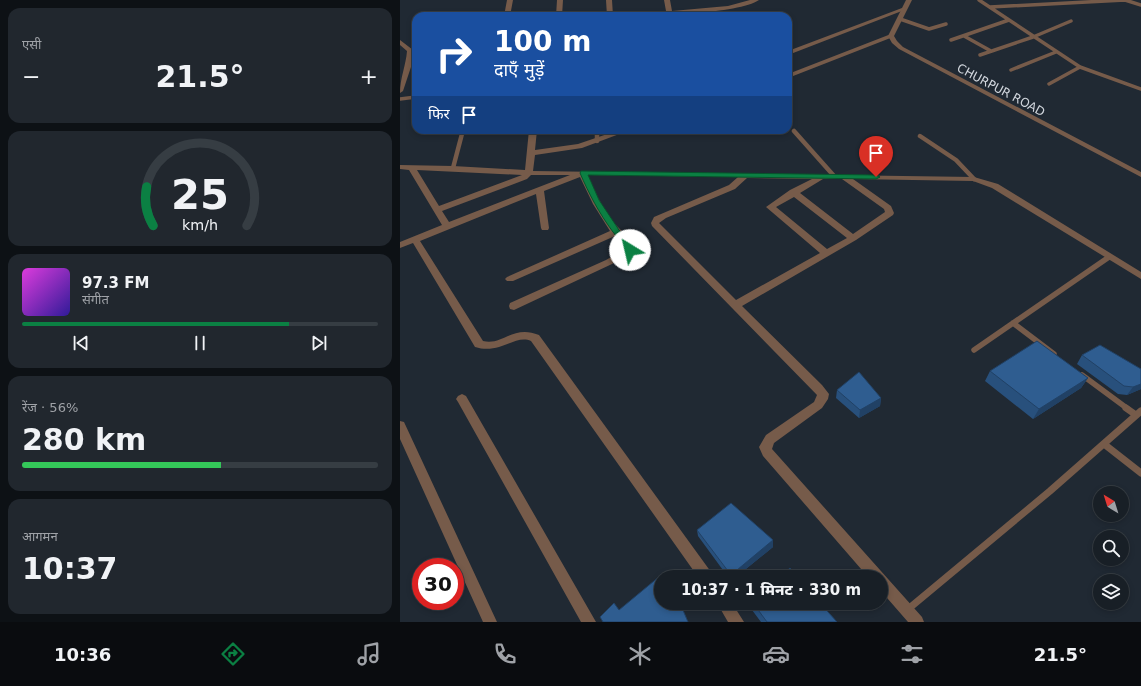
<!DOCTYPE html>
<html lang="hi">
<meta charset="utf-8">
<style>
:root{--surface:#181f26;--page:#21272e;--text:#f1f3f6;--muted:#9fa2a7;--line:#363d43;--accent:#0b8043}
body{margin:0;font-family:"DejaVu Sans","Noto Sans Devanagari",sans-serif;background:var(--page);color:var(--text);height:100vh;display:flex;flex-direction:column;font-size:15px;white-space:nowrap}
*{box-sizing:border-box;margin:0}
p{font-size:13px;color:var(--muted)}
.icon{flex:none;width:22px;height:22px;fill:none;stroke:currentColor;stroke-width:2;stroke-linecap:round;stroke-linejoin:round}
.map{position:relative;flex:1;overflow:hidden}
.panel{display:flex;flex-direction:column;gap:8px;padding:8px;background:#0d1115;width:400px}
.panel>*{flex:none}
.banner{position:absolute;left:12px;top:12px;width:380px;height:122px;border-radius:12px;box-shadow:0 2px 6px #0003,0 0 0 1px var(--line);background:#1a4fa0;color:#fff;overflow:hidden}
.needle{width:26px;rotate:322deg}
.fabs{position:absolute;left:693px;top:486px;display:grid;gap:8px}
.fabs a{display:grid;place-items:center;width:36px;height:36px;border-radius:50%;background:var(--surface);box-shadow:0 2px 6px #0003,0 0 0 1px var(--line);font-size:20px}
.speed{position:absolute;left:12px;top:558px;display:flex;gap:8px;font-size:20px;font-weight:700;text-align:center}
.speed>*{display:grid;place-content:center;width:52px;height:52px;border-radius:50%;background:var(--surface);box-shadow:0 2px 6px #0003,0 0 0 1px var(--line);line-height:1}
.speed .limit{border:6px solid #d22;background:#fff;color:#111}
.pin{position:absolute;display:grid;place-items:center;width:34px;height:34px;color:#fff;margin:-41px -17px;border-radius:50% 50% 50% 0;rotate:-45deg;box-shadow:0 0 4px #0007}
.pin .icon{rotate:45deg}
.me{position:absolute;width:44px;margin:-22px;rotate:324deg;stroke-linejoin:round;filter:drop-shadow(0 0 3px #0008)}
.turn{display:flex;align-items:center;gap:14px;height:84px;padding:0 16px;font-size:18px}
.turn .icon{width:52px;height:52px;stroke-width:2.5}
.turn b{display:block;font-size:28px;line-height:34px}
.then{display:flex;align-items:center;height:38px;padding:0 16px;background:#0003;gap:8px;font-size:15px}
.big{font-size:30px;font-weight:800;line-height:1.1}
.panel .card{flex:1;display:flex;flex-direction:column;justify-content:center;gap:6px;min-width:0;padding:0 14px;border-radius:12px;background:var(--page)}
.panel .dial{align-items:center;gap:0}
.dial svg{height:104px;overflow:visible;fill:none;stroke:var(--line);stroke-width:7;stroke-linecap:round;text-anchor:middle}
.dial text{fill:var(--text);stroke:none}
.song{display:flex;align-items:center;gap:12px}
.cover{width:48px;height:48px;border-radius:6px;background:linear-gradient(135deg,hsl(300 70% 55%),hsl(250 70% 35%))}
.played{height:4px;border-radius:2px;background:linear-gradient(90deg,var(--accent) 75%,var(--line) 75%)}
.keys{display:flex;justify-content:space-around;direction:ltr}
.heat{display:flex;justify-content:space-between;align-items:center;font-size:22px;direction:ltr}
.charge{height:6px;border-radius:3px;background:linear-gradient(90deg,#34c759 56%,var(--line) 0)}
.trip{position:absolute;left:254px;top:570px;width:234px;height:40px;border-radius:20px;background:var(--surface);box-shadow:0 2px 6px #0003,0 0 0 1px var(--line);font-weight:800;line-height:40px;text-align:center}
.tabs{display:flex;height:64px;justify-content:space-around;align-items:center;background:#0a0c0f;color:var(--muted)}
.tabs .icon{width:28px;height:28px}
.tabs .current{color:var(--accent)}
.tabs b{font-size:18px;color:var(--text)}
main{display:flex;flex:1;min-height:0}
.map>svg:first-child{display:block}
</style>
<main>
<section class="panel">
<div class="card"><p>एसी</p>
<div class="heat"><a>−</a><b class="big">21.5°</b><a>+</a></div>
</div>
<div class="card dial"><svg viewBox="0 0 100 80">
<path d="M14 69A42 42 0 1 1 86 69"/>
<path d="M14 69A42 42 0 0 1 9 39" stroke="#0b8043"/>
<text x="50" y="56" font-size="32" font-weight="700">25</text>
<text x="50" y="72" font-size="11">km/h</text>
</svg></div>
<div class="card">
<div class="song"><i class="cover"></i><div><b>97.3 FM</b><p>संगीत</p></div></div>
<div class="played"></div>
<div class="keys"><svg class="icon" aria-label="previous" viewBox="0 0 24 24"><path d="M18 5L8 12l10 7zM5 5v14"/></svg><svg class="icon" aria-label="pause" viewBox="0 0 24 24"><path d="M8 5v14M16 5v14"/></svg><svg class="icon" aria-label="next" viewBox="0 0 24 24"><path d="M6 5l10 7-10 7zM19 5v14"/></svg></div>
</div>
<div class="card"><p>रेंज · 56%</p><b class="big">280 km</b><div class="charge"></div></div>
<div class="card"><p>आगमन</p><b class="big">10:37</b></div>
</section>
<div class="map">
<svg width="741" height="622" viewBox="0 0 741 622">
<rect width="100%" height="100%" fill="#202933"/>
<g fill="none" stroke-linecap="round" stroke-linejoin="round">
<path stroke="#765b4a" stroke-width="3.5" d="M579 0 680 67 741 89
M590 7 725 0 741 5
M500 19 529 29 546 24
M564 36 591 51
M551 40 609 20
M580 55 633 37 671 21
M611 70 656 52
M649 84 680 67
M0 99 16 97"/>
<path stroke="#765b4a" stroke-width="4.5" d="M197 130V141
M394 131 434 176
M520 136 556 160 574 179
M53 168 63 130"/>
<path stroke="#765b4a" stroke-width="5.5" d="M613 323 654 354
M574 350 709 257
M682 375 728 409"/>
<path stroke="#765b4a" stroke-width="7" d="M726 408 736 415
M704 444 741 473
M507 610 650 491 741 411"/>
<path fill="#765b4a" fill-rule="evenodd" d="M107 0H113L110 16H104Z
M157 0H163L162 16H156Z
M206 0H212L213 16H207Z
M264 0H270L272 11 328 6 350 0H359C338 14 252 16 224 16L227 14 266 11Z
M502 8 507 9 388 55V51Z
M491 34 493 35V37L388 78V74Z
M0 40 13 50 12 64 3 91 0 93C0 78 6 65 7 51L0 45Z
M129 130H137L135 150 178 144 219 130H230L182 148 135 155 133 171 574 177 598 184 741 272V279L592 188 573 181 453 179 491 206 494 213 493 215 456 240 342 306 422 385 429 394 428 399 422 408 374 443 372 449 522 617 524 622H508L481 591V577H468L363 456 359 447 366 435 414 402 417 395 252 226 251 223 254 217 329 185 338 177 188 175C194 190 201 205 210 218 217 228 231 237 235 250L212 264 114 310 110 309 109 306 110 303 206 260 225 249 215 236 113 281H107L105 279 107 277 210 231 193 204 180 177 144 191 149 228 148 230H142L141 228 136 194 20 241 83 341C103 346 113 324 139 335L311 572 313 577H298L131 341C115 334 100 355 75 347L13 243 0 248V242L42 225 9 170 0 169V165L53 166 125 170ZM17 170 122 175 39 206ZM131 175H170L49 222 42 211 127 179ZM347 178 412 179 390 190 366 207 420 253 336 300 259 223 266 218 335 189ZM423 179H442L484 209 485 212 453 234 400 193ZM394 197 447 238 427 249 376 207Z
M62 394 66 396 196 622H181L58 402 56 399 58 396Z
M0 421 4 422 97 622H83L0 439Z
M317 603H332L344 622H328Z"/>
<path fill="#765b4a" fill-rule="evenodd" d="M506 0H512L494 36 497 41 503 47 741 172V177L499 49 492 43 488 36Z"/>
</g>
<path fill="#28507c" d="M682 355 741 369V389L727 395 718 394 677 364Z
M590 371 688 378 681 388 633 419 585 381Z
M437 390 481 398 480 406 459 418 436 398Z
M297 530 373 540V547L336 577H328L298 536Z
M352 603H420L437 622H361L352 610Z"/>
<path fill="#214165" d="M688 378 681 388 633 419 639 409Z
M741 384V389L727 395 733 387Z
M481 398 480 406 459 418 460 410Z
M373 540V547L336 577H331V575Z
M280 603H286L287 606 282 609Z"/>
<path fill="#2f5d90" stroke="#214165" d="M637 341 688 378 639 409 590 371Z
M700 345 741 369V384L733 387 724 386 682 355Z
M459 372 481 398 460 410 437 390Z
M331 503 373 540 331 575 297 530Z
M390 568 397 577H380Z
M260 576 262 577H261V603H280L288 622H203L200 617 214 603 219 610Z
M353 603H420L437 622H367Z"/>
<path fill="#0b8043" stroke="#07532c" d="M181 171 476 175 480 177 476 179 188 175 199 200 219 230 234 246V250L230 253 227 252C224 244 218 239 213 232 199 213 189 194 180 173Z"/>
<g text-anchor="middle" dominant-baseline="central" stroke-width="4" stroke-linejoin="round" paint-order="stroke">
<g font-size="12" fill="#d0d5dc" stroke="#202933">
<text transform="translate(601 90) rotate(28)">CHURPUR ROAD</text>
</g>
</g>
</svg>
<div class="fabs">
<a><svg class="needle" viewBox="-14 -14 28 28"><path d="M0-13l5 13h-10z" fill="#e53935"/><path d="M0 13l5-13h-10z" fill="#9fa2a7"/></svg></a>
<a><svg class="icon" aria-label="search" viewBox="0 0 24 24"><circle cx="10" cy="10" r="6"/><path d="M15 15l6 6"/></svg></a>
<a><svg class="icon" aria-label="layers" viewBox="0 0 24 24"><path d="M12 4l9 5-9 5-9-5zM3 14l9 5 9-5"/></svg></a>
</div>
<div class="speed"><div class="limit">30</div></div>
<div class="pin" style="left:476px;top:177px;background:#d93025"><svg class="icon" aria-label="arrive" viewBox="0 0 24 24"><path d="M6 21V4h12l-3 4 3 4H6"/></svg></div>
<svg class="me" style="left:230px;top:250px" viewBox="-20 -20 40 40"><circle r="19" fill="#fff"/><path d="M0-13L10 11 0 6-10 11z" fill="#0b8043"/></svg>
<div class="trip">10:37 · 1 मिनट · 330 m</div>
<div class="banner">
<div class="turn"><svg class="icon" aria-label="right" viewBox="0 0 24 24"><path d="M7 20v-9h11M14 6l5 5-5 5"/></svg><div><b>100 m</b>दाएँ मुड़ें</div></div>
<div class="then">फिर<svg class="icon" aria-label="arrive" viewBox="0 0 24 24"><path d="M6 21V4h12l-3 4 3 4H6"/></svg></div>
</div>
</div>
</main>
<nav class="tabs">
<b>10:36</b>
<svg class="icon current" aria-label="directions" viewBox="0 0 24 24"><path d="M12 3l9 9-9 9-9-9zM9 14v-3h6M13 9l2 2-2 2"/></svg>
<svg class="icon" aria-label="music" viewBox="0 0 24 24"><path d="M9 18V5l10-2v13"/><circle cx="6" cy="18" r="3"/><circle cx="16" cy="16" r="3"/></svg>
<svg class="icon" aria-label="phone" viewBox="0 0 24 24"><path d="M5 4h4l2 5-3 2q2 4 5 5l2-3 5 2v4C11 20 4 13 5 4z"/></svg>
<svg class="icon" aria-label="climate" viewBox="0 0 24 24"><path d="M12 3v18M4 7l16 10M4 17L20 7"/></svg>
<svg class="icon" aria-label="car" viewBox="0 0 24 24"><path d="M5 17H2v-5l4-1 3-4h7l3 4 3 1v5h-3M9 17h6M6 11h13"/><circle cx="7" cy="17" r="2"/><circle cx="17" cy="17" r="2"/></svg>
<svg class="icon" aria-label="filters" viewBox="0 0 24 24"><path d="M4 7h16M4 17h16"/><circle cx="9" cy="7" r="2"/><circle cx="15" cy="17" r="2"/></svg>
<b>21.5°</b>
</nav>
